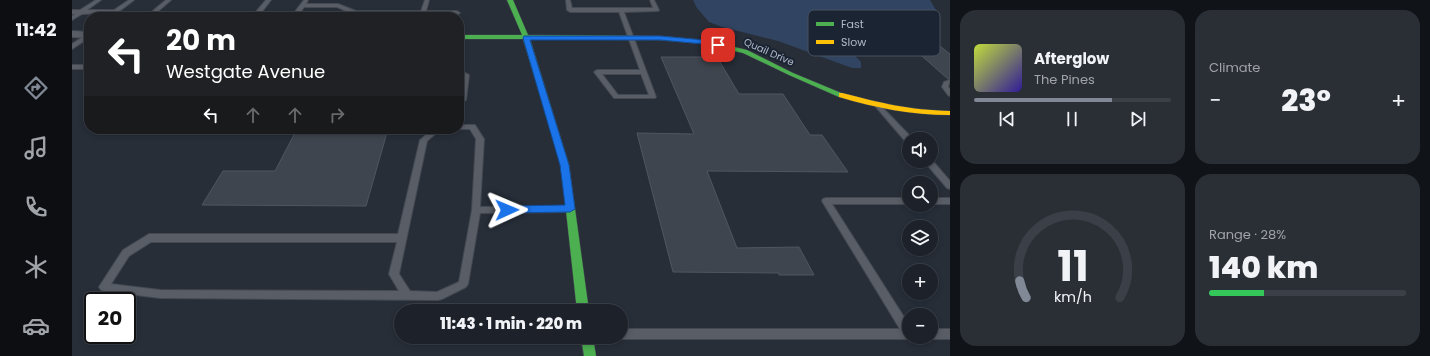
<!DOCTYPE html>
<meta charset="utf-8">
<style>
:root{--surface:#1d222a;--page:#2a2f36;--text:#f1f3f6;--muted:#a0a4a8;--line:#3b3f47;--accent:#818997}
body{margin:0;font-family:Poppins,sans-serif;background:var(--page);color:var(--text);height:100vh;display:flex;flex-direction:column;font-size:15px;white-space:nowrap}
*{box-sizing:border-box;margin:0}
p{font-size:13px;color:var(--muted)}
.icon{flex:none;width:22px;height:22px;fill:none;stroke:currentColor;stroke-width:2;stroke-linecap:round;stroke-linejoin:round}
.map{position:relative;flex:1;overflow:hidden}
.drawer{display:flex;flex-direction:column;gap:10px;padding:10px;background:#101317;width:480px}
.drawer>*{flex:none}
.banner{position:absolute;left:12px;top:12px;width:380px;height:122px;border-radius:16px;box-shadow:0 2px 6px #0003,0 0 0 1px var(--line);background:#202124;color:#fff;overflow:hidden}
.fabs{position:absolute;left:830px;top:132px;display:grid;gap:8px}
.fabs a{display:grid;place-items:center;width:36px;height:36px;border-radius:50%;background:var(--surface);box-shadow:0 2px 6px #0003,0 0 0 1px var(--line);font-size:20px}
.speed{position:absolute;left:12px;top:292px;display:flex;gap:8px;font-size:20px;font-weight:700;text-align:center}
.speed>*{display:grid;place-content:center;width:52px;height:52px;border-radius:50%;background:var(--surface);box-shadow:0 2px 6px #0003,0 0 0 1px var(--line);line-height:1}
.speed .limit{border:2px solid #111;border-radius:6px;background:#fff;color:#111}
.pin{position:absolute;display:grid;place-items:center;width:34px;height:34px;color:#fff;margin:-17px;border-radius:8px;box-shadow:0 2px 6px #0006}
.me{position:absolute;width:44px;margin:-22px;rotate:89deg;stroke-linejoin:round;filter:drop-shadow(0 0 3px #0008)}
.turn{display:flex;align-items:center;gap:14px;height:84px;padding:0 16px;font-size:18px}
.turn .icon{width:52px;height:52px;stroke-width:2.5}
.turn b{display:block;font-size:28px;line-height:34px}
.lanes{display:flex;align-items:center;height:38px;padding:0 16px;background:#0003;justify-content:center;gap:20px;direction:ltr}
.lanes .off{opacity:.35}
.big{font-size:30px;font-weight:800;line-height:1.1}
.drawer .widget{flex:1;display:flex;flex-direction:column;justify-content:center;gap:6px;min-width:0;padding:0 14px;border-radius:16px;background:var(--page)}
.drawer .dial{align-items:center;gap:0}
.dial svg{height:104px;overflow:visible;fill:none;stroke:var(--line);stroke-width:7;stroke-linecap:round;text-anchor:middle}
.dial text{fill:var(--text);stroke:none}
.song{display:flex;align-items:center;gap:12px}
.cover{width:48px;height:48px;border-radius:6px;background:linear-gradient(135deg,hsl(70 70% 55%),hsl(250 70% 35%))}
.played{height:4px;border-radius:2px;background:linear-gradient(90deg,var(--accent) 70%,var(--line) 70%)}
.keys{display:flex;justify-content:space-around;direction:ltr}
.heat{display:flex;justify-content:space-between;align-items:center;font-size:22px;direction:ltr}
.charge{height:6px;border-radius:3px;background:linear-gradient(90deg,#34c759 28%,var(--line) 0)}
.drawer .tiles{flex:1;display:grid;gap:10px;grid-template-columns:repeat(2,1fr)}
.trip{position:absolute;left:322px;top:304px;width:234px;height:40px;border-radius:20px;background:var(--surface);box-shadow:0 2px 6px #0003,0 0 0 1px var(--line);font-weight:800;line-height:40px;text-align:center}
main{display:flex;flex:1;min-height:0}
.dock{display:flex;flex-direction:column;width:72px;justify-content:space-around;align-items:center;background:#0c0e11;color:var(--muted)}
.dock .icon{width:28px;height:28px}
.dock .active{color:var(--accent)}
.dock b{font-size:18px;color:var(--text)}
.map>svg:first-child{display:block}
</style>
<main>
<nav class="dock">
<b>11:42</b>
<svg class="icon active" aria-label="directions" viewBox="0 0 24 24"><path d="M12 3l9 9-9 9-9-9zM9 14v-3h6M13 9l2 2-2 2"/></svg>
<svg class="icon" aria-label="music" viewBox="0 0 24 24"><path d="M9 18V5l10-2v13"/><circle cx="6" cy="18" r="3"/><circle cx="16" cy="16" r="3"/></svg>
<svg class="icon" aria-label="phone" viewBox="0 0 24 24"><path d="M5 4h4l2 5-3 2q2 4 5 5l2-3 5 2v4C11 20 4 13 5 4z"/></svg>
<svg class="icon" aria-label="climate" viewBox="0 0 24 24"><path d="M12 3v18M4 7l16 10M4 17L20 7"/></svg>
<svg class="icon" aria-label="car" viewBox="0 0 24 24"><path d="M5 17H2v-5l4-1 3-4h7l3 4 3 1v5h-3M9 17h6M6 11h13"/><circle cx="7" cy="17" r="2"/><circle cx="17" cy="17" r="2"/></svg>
</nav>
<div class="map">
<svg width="878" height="356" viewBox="0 0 878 356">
<rect width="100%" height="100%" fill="#272e38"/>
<path fill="#314461" d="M621 0H858L864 10 848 15 754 16 749 21 789 62V68H780L706 41 650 27 637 22 625 8Z"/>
<path fill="#3f454e" stroke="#505660" d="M826 35 855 36 878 54V79H876Z
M589 57H645L667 94H711L738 135H750L776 172 635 171 665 248 727 247 742 275H707V273L601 272 565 133 622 134Z
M225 129H316L294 206 130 205 151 171H203Z"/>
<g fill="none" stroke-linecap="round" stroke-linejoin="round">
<defs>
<path id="lane" d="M24 0H29L15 10H42L57 0H62L45 13 10 14 0 20V16L3 14H0V10H8Z
M94 0H99L84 13H183L194 0H199L189 13H222L232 0H236L234 4H266L284 11H349L353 0H357L354 11H385L388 13 385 15H283L265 7H232L226 16 224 17 77 16V14Z
M494 0H498L500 8H581L578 0H582L587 10 586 11 552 12 584 97 583 98H542L522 72 525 70H568L547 12H498L495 10ZM530 74H569L577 95H546Z
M17 33V38L0 49V44Z
M0 65H17V69H0Z
M387 70 397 75 394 100 391 102 388 100 391 76 387 74Z
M878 80 876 87 878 89V96L876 95 870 87 872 82Z
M17 90V95H12V93Z
M806 104 808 105 840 138 837 139V142H834L804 107 803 106Z
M387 125H403L412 139 408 207 497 206 500 207 501 209 500 211 497 212 408 213 396 284 394 287 370 299 366 300 88 298 32 291 29 290 27 287 51 250 77 234H326L348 140 361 129H369L355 141 327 274 338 291 365 292 387 282 400 210 404 139 398 129H386ZM79 242H325L317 274 327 291 88 290 39 284 57 256Z
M859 159 878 181V189L875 188 852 161H859Z
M754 198H837V204H760L837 325V337H841L837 339H549L545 337H549V329H828L750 201 751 199Z
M859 198H878V204H859Z
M859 329H878V339H859L855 337H859Z"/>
<path id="street" d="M0 31 17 32V38L0 37Z"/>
<path id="fast" d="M435 0H441L456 35 588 36 632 40 675 50 721 73 774 95 773 97H767L717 75 671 53 632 44 588 40 458 39 497 165 517 311H505L489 165 451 39H387V35H450Z
M509 337H521L524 356H512Z"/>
<path id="slow" d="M767 93H770C809 103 837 110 878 111V115C840 115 804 108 767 97Z"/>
</defs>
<use href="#lane" stroke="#444951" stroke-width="2"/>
<use href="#street" stroke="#444951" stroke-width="2"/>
<use href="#fast" stroke="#444951" stroke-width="1"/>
<use href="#slow" stroke="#444951" stroke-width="1"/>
<use href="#lane" fill="#585d66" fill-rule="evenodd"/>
<use href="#street" fill="#585d66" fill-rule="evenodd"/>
<use href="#fast" fill="#4caf50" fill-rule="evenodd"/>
<use href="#slow" fill="#ffc107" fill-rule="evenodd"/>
</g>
<path fill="#1a73e8" stroke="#114b97" d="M452 36H588L632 40 649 45 646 47 632 44 588 40H458L497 165 503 209 498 212 435 213 430 210 435 206 493 205 488 165 451 38Z"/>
<g text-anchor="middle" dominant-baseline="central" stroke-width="4" stroke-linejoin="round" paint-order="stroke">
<g font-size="10" fill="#b1baca" stroke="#1b2433">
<text transform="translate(697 52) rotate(24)">Quail Drive</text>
</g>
</g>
<rect x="736" y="10" width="132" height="46" rx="6" fill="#1b2433" stroke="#485160" stroke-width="1"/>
<rect x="744" y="22" width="18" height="4" fill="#4caf50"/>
<rect x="744" y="40" width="18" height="4" fill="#ffc107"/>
<g font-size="11" fill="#b1baca">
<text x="769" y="28">Fast</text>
<text x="769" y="46">Slow</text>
</g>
</svg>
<div class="fabs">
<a><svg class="icon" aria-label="sound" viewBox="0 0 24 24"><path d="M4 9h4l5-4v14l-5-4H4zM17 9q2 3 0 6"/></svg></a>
<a><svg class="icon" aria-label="search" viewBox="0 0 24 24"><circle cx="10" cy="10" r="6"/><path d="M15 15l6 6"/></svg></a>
<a><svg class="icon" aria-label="layers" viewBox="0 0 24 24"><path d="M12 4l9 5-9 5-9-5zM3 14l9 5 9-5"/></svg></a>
<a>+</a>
<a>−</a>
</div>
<div class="speed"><div class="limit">20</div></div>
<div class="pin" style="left:646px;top:45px;background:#d93025"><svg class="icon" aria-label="arrive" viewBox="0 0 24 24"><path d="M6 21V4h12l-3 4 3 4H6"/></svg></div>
<svg class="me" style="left:435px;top:210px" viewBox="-20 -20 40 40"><path d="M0-17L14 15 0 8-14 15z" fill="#1a73e8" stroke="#fff" stroke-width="4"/></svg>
<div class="trip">11:43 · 1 min · 220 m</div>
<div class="banner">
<div class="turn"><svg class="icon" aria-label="left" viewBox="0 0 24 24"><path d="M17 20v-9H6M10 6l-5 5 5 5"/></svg><div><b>20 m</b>Westgate Avenue</div></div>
<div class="lanes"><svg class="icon" aria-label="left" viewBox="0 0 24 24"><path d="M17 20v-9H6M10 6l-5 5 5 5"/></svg><svg class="icon off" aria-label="ahead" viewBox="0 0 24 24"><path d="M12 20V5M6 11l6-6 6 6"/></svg><svg class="icon off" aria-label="ahead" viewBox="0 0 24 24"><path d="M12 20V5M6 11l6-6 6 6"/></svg><svg class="icon off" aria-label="right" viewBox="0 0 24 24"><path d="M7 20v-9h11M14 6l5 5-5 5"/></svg></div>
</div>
</div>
<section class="drawer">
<div class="tiles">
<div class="widget">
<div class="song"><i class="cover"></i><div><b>Afterglow</b><p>The Pines</p></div></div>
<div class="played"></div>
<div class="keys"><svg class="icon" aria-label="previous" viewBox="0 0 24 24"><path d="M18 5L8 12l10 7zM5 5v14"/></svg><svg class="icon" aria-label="pause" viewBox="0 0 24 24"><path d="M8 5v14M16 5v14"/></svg><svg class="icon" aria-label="next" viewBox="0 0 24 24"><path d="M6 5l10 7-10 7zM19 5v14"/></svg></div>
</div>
<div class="widget"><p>Climate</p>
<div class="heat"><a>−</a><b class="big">23°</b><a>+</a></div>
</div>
<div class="widget dial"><svg viewBox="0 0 100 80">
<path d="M14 69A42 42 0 1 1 86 69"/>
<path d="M14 69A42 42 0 0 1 9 56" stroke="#818997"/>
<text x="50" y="56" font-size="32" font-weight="700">11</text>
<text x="50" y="72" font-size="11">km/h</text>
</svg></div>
<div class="widget"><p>Range · 28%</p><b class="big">140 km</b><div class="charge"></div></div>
</div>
</section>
</main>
